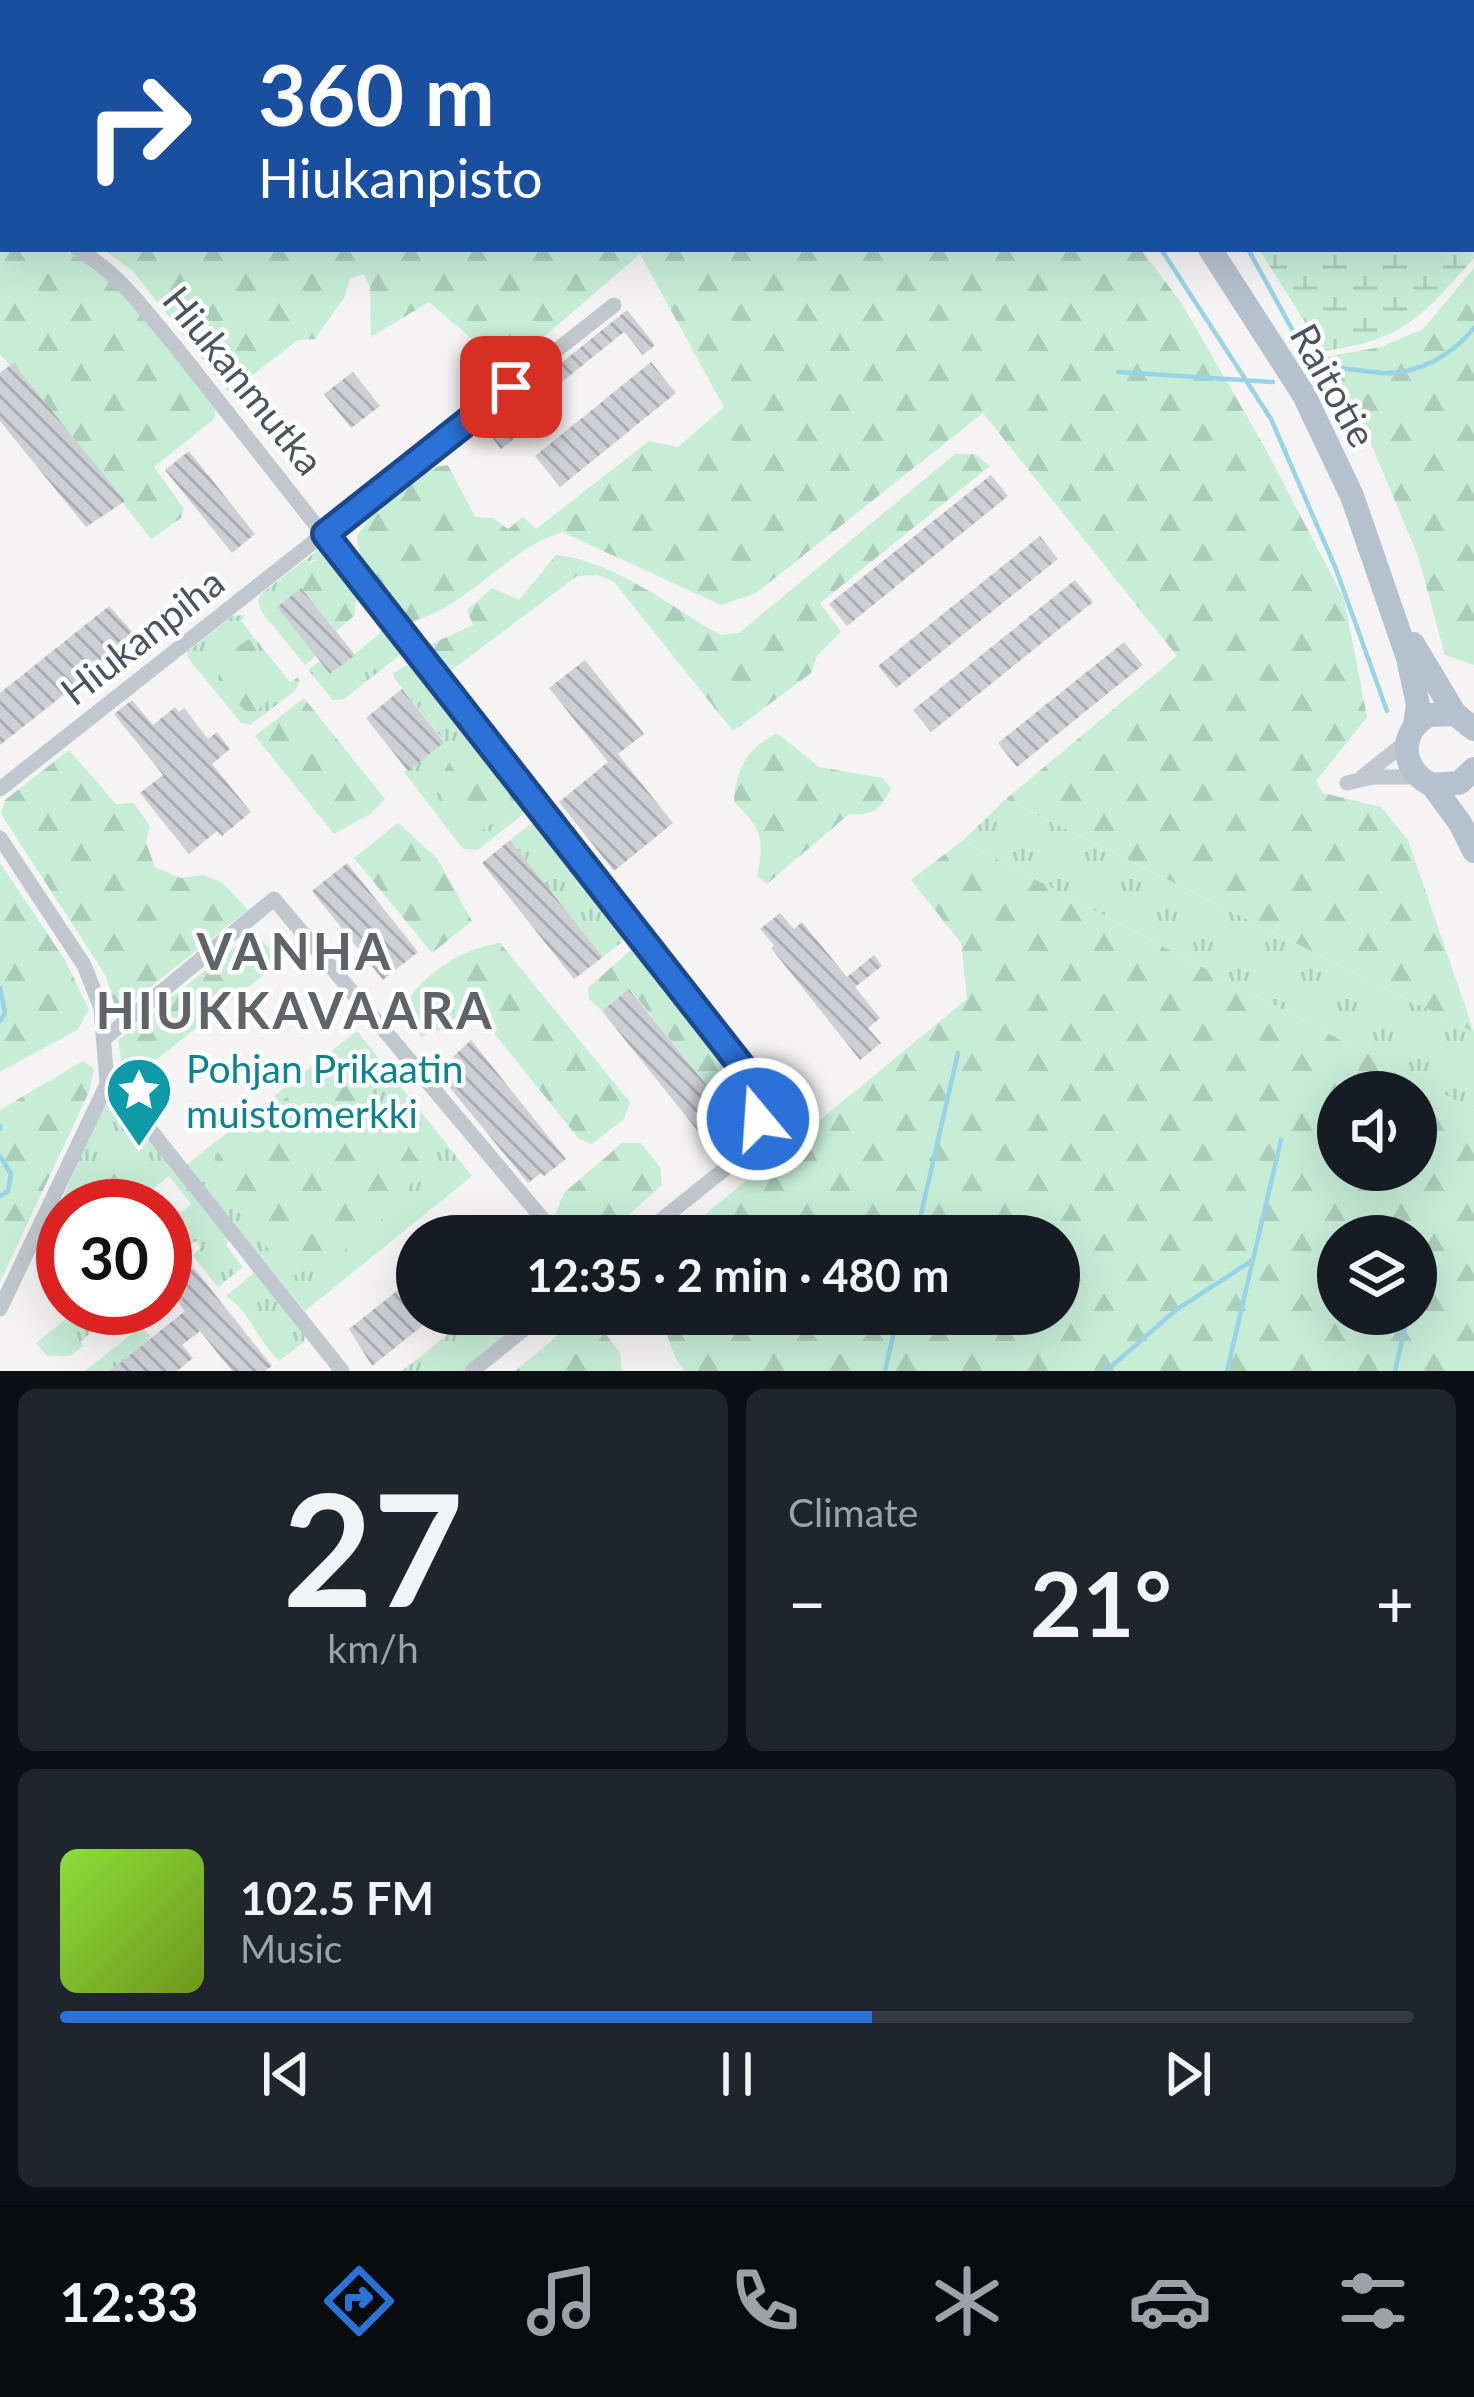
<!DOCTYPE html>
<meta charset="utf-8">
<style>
:root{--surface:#171b24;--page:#20242c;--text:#f1f3f6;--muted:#9ea1a6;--line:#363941;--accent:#2b71d7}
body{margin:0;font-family:Lato,sans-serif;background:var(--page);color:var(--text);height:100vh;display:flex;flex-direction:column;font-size:45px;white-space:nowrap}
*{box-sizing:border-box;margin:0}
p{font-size:39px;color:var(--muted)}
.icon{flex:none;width:66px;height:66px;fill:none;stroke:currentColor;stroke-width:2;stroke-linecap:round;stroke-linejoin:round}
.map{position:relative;height:1371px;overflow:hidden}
.panel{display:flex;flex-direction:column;gap:18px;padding:18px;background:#0d0f14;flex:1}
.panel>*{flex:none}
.guide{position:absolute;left:0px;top:0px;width:1476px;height:252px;box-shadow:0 12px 48px #0002;background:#1a4fa0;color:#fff;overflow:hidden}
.fabs{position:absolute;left:1317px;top:1071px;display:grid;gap:24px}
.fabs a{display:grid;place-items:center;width:120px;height:120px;border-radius:50%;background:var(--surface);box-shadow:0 12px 48px #0002;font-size:60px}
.speed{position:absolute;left:36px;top:1179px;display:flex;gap:24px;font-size:60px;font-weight:700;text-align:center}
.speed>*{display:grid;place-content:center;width:156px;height:156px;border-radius:50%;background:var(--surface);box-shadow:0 12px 48px #0002;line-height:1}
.speed .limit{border:18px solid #d22;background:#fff;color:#111}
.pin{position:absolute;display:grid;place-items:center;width:102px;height:102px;color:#fff;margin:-51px;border-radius:24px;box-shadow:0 6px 18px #0006}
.me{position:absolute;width:132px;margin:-66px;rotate:342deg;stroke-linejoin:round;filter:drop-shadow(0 0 9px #0008)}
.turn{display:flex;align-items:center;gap:42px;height:252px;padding:0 60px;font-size:54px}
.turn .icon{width:156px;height:156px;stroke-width:2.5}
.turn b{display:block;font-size:84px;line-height:102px}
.big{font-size:90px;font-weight:700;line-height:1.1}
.panel .tile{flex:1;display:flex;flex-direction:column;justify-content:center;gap:18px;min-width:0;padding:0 42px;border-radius:18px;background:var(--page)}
.panel .dial{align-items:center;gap:0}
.dial b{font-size:156px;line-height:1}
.song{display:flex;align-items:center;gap:36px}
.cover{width:144px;height:144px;border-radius:18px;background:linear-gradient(135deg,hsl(90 70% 55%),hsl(80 70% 35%))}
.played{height:12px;border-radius:6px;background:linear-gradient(90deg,var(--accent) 60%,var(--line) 60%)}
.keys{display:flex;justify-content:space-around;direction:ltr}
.heat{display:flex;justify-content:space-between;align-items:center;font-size:66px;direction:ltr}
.panel .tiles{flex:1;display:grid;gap:18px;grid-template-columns:1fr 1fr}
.tile:last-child{grid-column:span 2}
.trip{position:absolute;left:396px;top:1215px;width:684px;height:120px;border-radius:60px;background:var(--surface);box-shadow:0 12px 48px #0002;font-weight:700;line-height:120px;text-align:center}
.tab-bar{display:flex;height:192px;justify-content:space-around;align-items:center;background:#090b0e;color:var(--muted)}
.tab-bar .icon{width:84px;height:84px}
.tab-bar .current{color:var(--accent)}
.tab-bar b{font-size:54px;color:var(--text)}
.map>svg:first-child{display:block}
</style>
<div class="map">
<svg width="1474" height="1371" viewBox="0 0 1474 1371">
<defs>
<pattern id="grass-tufts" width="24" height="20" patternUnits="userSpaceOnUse" patternTransform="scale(3)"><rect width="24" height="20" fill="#c7edd7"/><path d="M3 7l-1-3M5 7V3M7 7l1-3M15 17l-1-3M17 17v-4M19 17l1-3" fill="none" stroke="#adcdbb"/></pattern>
<pattern id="forest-firs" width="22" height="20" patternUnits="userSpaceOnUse" patternTransform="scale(3)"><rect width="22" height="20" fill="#c7edd7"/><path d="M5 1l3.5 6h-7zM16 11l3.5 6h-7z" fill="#adcdbb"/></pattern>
<pattern id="wetland-marsh" width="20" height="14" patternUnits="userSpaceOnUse" patternTransform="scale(3)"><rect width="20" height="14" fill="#c7edd7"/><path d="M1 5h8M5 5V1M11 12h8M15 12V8" fill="none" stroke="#adcdbb"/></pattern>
<pattern id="building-back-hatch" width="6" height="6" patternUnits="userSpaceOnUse" patternTransform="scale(3)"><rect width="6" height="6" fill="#cdcfd5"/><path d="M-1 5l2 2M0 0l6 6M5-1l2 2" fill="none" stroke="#a9abb0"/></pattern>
</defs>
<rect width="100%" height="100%" fill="#f5f3f3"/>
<path fill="url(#grass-tufts)" d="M318 550 332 555 373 608 370 611 331 560H312L297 576 301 588 277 607 316 656 305 665 261 611 258 600 262 593Z
M245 615 241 621 290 682 298 677 300 681 295 691 250 725 241 723 188 658 187 652 232 616Z
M386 628 404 646 400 655 344 699 333 700 308 670 319 661 331 674Z
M415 660 527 803 522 815 478 850 463 849 404 772 444 741 394 678 393 673Z
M1006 799 1474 1032V1110L962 841Z
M541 824 628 931 621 943 603 957 510 840 529 825Z
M357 1031 472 1176 305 1311 186 1165Z
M109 1103 122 1105 229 1238 226 1245 243 1267 218 1287 192 1255 201 1248 196 1241 187 1248 167 1224 191 1204 169 1176 131 1206H63L61 1202 102 1107Z
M255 1272 305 1333 304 1342 279 1361C258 1341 248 1309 226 1296Z
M80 1308 129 1310 115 1321 108 1319 81 1341 83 1346 70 1356H47L36 1343Z
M474 1314H536L465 1371H402Z
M140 1327 150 1335 147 1342 110 1371H85Z"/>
<path fill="url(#forest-firs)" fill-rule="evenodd" d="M10 0H861L865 3H9Z
M0 216 3 249H61L100 270 115 282 216 409 214 419 154 467 184 509 181 518 151 539 14 364 10 366 0 354Z
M102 249H1141L1182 304 1264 446 1344 599 1367 717 1316 781 1323 793 1381 807 1408 840 1474 1032 1006 799 1177 656 983 413 756 593 721 605 562 532C502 552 472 605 410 622L361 558 357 536C375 508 414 469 448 465L475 517 493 518 508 529 523 517 536 529 649 441 678 447 724 407 640 254 481 391V347L429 302 371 337 370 286 363 274 350 279 344 298 315 339 298 340 229 393 133 271Z
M1474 268V665L1445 655 1418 556 1367 434 1325 357 1381 347 1423 329Z
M955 454H975L990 466 820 603 841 632 817 656 811 673 733 731 614 582 598 575 577 576 449 672 427 646 473 625 467 610 492 588 519 600 556 555C614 561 670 606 720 635L739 633Z
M325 557 360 597 355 603V615L336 631 301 588 297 576 302 567Z
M249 639 256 644 261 662 253 679 270 690V699L256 711 247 712 229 696 218 679 222 657Z
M304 698 385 799 370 814 334 834 255 736Z
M777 733 819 767 882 778 891 788C881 810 873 816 849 814L767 884 757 876C765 838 761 828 734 802 736 769 747 748 777 733Z
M69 750 116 804 134 803 150 826 146 843 155 867 181 878 204 875 223 883 248 910 117 1013 106 976 1 814 5 800Z
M469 750 496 771 510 804 495 822 476 834 435 789 448 764Z
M398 823 437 858 472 921 432 953 354 858Z
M962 841 1474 1110V1371H685C667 1351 673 1334 654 1314H1059V1236H679L967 999 961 943 911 880ZM1338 1092H1416V1170H1338ZM1338 1236H1416V1314H1338Z
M0 863 65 960 89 1010 77 1030 0 1072Z
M253 932 281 961 132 1079 122 1066 118 1040Z
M500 943 630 1102 624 1119 592 1144 579 1139 490 1028 474 1017 421 1037 402 1012C418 976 460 949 500 943Z
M633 948H642C672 987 758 1073 749 1124L741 1128 630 989 602 1011 589 999 588 988Z
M83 1061 94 1069 89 1092 0 1282V1110Z
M321 1070 368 1087 422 1166C386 1226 355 1250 291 1277L216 1184 215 1155Z
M622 1143H641L660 1167 662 1185 605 1236H567L553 1220 564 1193Z
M100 1156 119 1157 126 1173 137 1177 161 1165 166 1169 118 1206H77L71 1199Z
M584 1314H591L620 1353 622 1371H515Z"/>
<path fill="url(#wetland-marsh)" d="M1125 0H1474V134L1473 3Z
M1473 202 1474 258C1421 317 1405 340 1323 351L1259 249H1473Z"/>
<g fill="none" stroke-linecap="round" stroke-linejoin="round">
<path stroke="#98d4e6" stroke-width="4.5" d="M117 0 118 3
M898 0 902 3
M1091 0V3
M385 3 406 0
M0 152 3 150
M1161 249 1271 419 1336 569 1387 711
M1248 249 1314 369C1337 365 1358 371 1381 373 1417 375 1453 355 1474 328
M1118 372 1273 382
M0 988 5 1013 0 1021
M0 1126V1129
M0 1156 11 1174 8 1191 0 1196
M916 1236 958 1053
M1416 1277 1422 1251
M885 1371 898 1314
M1106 1371 1176 1310 1253 1260
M1227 1371 1281 1140
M1395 1371 1408 1314"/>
</g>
<path fill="url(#building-back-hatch)" d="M627 310 655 345 643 355 624 332 511 423 520 434 501 449 483 426Z
M651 362 676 393 560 487 535 456Z
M13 363 125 501 86 527 0 421V373Z
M353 372 380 406 351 428 324 394Z
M189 451 255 534 232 553 165 470Z
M991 475 1008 496 847 626 829 604Z
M1040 536 1058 559 896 688 878 666Z
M1075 580 1093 602 931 732 913 710Z
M301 588 355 655 330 674 277 607Z
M109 606 137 637 0 745V693Z
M1124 642 1143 665 1017 767 998 743Z
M585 660 644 734 618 754 673 823 614 871 559 802 608 762 549 688Z
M402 689 444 742 408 771 366 718Z
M132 700 153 725 175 707 179 712 184 708 208 739 217 732 230 749 212 764 251 812 222 836 217 831 189 854 140 793 163 775 114 714Z
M510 840 603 957 574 979 482 863Z
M347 863 418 952 383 980 312 891Z
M780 913 794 929 802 922 847 977 874 955 882 966 855 987 880 1018 868 1028 881 1043 860 1060 771 948 774 945 760 929Z
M629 989 741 1128 713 1150 602 1011Z
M471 1040 566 1159 544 1176 541 1173 528 1183 437 1072Z
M193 1267 272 1366 265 1371H232L200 1331 182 1345 193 1358 177 1371H110L185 1311 166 1288Z
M417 1275V1314H437L372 1366 349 1329Z"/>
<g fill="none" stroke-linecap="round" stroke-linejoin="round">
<path stroke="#c0c7ce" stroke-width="15" d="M0 208 3 209
M77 249C119 273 144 309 175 346L750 1077 758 1119 746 1152 641 1236
M1362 777 1406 742
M1347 783 1373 777H1418
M0 789 614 305
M0 838 84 965 101 1008 107 1084 0 1309
M104 1039 274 899 557 1236
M107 1084 124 1097 342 1371
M472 1371 543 1314"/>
<path stroke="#b5c1ce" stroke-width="24" d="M974 0 978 3
M1210 249 1304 395 1352 496 1408 658 1418 705 1415 725
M1413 644 1455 714
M1474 729 1455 714 1429 715C1398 732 1400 770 1432 785L1459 783 1474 769
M1432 785 1460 823 1474 851"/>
</g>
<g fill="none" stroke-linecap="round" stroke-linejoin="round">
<defs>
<path id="route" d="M511 387 325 534 750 1077 758 1119"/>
</defs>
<use href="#route" stroke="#1c498c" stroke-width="30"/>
<use href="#route" stroke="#2b71d7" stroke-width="21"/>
</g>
<defs>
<symbol id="sight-pin" viewBox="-11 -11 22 30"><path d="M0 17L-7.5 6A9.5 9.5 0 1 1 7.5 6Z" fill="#0f9aa8" stroke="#fff"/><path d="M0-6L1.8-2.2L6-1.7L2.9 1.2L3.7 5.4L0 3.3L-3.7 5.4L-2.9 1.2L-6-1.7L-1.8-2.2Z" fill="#fff"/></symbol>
</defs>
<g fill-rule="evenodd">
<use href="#sight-pin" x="101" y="1052" width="76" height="104"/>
</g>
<g text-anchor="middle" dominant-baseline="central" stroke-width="9" stroke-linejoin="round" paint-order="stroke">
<g font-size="39" fill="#4c555f" stroke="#fff">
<text transform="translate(244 380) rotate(51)">Hiukanmutka</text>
<text transform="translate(1334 385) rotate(61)">Raitotie</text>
<text transform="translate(142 636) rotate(-38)">Hiukanpiha</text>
</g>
<g font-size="39" fill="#0d838f" stroke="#fff" text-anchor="start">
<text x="186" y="1068">Pohjan Prikaatin<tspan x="186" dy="45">muistomerkki</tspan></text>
</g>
<g font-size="51" font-weight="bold" letter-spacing="3" fill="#606367" stroke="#fff">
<text x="295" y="950">VANHA<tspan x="295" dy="59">HIUKKAVAARA</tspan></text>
</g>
</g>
</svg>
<div class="fabs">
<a><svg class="icon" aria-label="sound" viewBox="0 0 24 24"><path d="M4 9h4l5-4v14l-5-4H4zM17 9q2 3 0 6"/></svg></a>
<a><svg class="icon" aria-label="layers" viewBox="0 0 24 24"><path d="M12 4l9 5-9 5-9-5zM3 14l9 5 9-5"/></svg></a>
</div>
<div class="speed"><div class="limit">30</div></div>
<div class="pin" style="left:511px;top:387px;background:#d93025"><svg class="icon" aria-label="arrive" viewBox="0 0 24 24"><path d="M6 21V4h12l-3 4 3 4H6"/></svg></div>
<svg class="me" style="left:758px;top:1119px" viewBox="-20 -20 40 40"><circle r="17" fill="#2b71d7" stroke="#fff" stroke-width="3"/><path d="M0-11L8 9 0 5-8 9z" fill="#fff"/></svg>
<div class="trip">12:35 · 2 min · 480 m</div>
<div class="guide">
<div class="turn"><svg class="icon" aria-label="right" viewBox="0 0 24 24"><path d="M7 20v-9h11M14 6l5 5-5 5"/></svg><div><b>360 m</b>Hiukanpisto</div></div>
</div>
</div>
<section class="panel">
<div class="tiles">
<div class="tile dial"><b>27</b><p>km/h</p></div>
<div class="tile"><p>Climate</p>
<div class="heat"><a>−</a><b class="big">21°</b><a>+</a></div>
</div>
<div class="tile">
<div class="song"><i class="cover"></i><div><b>102.5 FM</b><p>Music</p></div></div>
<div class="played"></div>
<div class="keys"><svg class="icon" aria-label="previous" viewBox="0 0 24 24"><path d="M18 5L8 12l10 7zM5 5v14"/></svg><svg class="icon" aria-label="pause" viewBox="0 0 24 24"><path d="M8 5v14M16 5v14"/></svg><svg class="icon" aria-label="next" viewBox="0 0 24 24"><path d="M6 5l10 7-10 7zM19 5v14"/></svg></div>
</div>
</div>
</section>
<nav class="tab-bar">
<b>12:33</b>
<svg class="icon current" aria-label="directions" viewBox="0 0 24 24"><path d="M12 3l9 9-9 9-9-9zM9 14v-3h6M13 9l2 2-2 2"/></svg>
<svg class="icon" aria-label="music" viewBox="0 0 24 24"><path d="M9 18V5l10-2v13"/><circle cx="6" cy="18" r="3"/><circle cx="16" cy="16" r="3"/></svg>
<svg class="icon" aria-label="phone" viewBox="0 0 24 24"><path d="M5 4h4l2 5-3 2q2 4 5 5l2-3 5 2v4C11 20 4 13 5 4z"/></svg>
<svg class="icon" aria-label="climate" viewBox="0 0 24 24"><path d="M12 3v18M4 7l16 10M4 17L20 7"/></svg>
<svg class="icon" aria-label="car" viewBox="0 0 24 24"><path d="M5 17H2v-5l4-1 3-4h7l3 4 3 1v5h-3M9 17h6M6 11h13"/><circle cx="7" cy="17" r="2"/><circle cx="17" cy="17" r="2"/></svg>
<svg class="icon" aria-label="filters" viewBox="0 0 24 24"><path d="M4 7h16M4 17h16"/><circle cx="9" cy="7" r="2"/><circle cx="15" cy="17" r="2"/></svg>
</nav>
